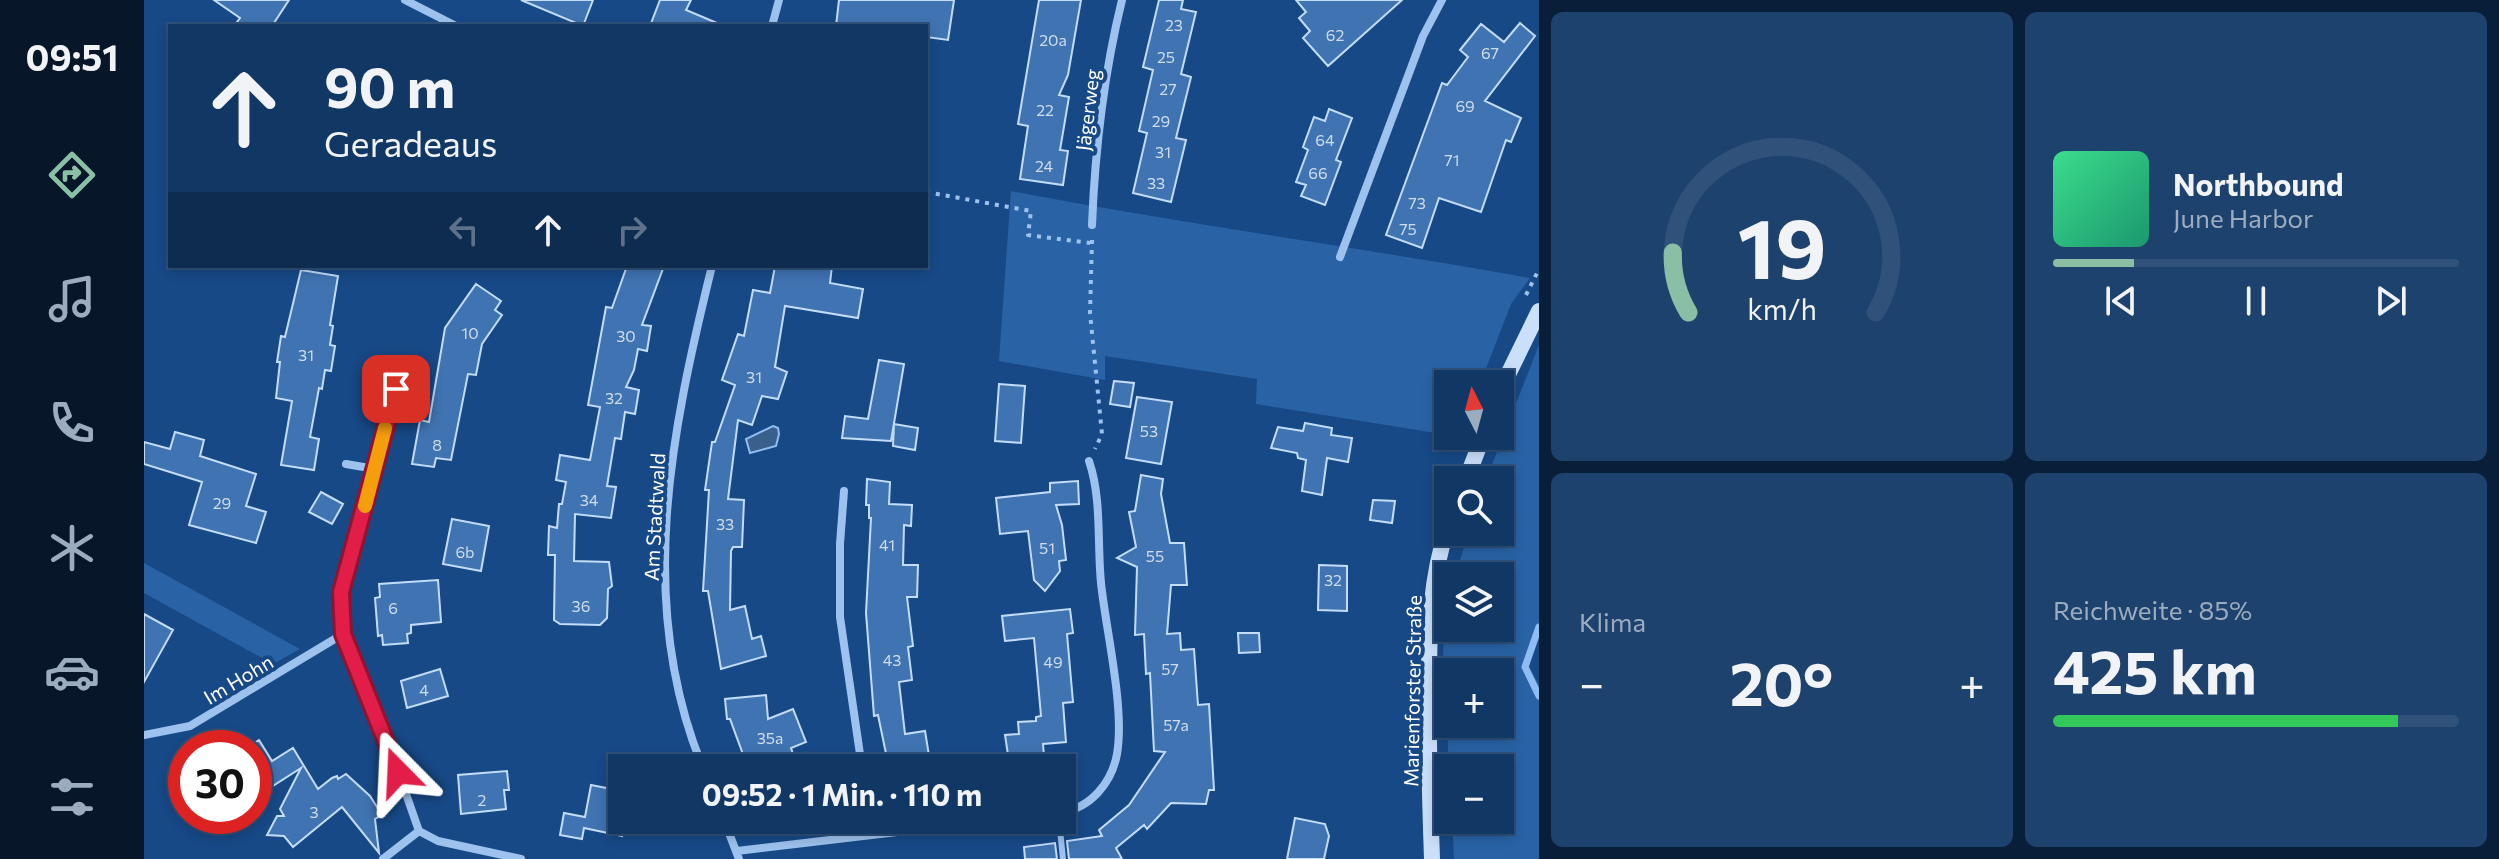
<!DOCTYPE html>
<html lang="de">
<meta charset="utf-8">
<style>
:root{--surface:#113765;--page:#1e426e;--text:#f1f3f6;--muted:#9cacbf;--line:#305179;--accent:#8abfa5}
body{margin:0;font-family:Commissioner,sans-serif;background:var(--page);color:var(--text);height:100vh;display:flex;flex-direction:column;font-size:30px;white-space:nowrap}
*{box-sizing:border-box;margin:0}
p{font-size:26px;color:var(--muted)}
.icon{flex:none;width:44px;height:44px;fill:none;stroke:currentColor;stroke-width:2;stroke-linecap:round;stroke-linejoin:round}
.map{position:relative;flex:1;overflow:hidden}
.sheet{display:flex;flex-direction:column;gap:12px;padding:12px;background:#091e38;width:960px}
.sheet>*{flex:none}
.top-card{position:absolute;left:24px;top:24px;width:760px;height:244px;border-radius:0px;box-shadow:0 4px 12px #0003,0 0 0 2px var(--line);background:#113765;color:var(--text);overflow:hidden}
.needle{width:52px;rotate:354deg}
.buttons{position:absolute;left:1290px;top:370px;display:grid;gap:16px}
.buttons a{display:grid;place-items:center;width:80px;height:80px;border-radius:0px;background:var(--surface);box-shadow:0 4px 12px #0003,0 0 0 2px var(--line);font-size:40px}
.speed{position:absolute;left:24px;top:730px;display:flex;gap:16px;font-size:40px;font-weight:700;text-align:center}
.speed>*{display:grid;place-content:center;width:104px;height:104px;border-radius:50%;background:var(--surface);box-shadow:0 4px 12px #0003,0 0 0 2px var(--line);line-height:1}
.speed .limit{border:12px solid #d22;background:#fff;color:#111}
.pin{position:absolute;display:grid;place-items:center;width:68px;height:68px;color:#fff;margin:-34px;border-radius:16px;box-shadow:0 4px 12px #0006}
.me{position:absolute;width:88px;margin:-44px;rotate:339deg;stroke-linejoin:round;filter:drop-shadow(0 0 6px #0008)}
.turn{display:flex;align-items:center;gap:28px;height:168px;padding:0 24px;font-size:36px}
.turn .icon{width:104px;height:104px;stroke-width:2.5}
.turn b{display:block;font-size:56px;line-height:68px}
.lanes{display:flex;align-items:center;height:76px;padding:0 24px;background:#0003;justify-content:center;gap:40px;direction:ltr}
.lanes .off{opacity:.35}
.big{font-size:60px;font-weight:700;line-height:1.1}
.sheet .card{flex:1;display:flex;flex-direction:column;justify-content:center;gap:12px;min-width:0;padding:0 28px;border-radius:12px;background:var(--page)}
.sheet .dial{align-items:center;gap:0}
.dial svg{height:208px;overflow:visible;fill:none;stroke:var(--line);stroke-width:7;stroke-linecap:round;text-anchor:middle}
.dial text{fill:var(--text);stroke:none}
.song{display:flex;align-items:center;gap:24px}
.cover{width:96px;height:96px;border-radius:12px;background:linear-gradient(135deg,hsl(150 70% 55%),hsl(160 70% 35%))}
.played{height:8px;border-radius:4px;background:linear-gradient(90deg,var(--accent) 20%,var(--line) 20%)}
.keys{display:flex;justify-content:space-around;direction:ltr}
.heat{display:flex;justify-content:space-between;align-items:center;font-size:44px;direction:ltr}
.charge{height:12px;border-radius:6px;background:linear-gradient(90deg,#34c759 85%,var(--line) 0)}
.sheet .tiles{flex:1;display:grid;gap:12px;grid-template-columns:repeat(2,1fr)}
.trip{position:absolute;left:464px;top:754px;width:468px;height:80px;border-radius:0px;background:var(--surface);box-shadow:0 4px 12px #0003,0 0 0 2px var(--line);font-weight:700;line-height:80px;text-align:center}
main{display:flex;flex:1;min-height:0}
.tab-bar{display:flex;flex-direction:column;width:144px;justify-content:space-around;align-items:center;background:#071628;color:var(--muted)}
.tab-bar .icon{width:56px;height:56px}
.tab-bar .active{color:var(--accent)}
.tab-bar b{font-size:36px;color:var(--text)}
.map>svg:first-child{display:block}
</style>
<main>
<nav class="tab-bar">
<b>09:51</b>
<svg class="icon active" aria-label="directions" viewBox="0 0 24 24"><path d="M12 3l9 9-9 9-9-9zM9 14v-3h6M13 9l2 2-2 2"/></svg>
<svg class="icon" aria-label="music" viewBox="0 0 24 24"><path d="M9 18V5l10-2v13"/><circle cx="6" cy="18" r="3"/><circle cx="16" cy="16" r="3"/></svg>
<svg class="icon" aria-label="phone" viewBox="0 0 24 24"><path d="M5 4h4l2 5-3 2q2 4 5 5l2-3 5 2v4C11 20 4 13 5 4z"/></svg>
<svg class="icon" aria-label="climate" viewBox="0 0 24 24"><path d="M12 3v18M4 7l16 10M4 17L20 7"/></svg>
<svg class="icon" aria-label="car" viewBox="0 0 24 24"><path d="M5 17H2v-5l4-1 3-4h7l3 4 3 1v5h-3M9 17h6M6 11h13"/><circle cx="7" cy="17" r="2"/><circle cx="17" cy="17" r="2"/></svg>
<svg class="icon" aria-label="filters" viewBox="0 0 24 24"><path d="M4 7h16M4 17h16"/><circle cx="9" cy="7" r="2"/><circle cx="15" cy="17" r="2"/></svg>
</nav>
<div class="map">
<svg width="1395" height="859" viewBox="0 0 1395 859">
<rect width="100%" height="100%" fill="#174987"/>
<path fill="#2963a6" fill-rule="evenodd" d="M867 191C1039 224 1213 247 1386 278L1367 304 1336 384H1304V435L1112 404 1113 379 961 356V380L855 361Z
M1395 345V634L1384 664 1395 685V859H1310L1308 820H1356V768H1305L1299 649 1304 612V628H1356V576H1311L1325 532H1356V480H1342ZM1356 672V724H1304V672Z
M0 563 156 649 129 664 0 593Z"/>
<path fill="#395f8d" stroke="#8fbdf1" stroke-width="2" d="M629 426 634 428 635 434 632 446 606 453 602 439Z"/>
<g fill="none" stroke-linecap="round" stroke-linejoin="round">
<path stroke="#8fbdf1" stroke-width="7" d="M1395 627 1381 667 1395 696"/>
</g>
<path fill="#3f73b1" stroke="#c3dcfa" stroke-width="2" d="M70 0H145L128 26H90L96 18Z
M377 0H449L439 26Z
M516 0H547L542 10 580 26H506Z
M695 0H810L804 40 782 37V26H692Z
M895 0H937L924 75 915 95 925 97 916 150 924 151 919 185 876 179 884 126 874 124Z
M1015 0H1039L1037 9 1052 12 1037 74 1047 77 1032 138 1042 140 1027 202 989 193 1003 133 995 131 1009 70 999 67Z
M1152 0H1258L1184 66 1159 38 1166 31 1155 18 1162 12Z
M1376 23 1391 36 1341 101 1377 118 1367 142 1362 140 1337 212 1295 198 1278 248 1242 235 1298 83 1303 85 1324 57 1316 50 1337 24 1360 42Z
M1185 109 1208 118 1192 160 1197 162 1181 205 1157 196 1162 185 1152 182 1164 150 1159 147 1170 117 1181 121Z
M483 266H520L498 325 507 326 503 351 494 349 490 370 482 387 495 390 491 414 481 412 477 439 471 438 463 486 472 487 467 518 431 514 430 561 465 562 468 586 464 589 463 618 456 625 416 624 410 620 411 555H404L405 526 413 528 415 504H418L422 482 412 480 416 455 446 460 456 407 444 405 462 307 468 308Z
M631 266H688L686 283 719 289 714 318 641 306 631 367 643 372 634 399 618 396 608 425 594 420 584 499 600 500 598 547H589L587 551 586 610 601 606 608 639 617 636 622 656 577 669 564 591H559L565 490H561L568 442H571L591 385 578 380 594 334 600 336 609 290 626 293Z
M157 270 194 276 186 325 189 326 186 345 191 346 187 371 181 370 178 389 175 388 166 437 175 439 170 470 137 465 148 401 132 398 136 362H133L137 336 141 337Z
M332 284 357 301 351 310 358 315 338 344 332 375 324 374 307 460 292 458 290 467 268 464 276 420 285 422 301 328Z
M735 360 760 364 747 441 698 438 701 416 724 419Z
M970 381 990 383 986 407 966 404Z
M855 384 881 386 877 443 851 441Z
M993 397 1028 402 1017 464 982 458Z
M1161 423 1188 428 1187 435 1208 438 1204 462 1183 458 1178 495 1158 491 1162 460 1154 458 1153 453 1127 448 1134 427 1159 431Z
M750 424 774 428 771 450 749 446Z
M31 432 60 440 56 456 112 474 102 506 122 512 112 543 45 525 58 482 0 464V442L26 449Z
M997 475 1019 479 1017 494 1026 543H1040L1043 585H1027L1023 634 1036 633 1037 650 1050 649 1054 705 1065 704 1070 790H1065L1062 804 1027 803 1003 829 1000 825 972 848 978 859H925L923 841 958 836 955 830 985 805 1021 752 1010 751 1006 673 1002 674 1000 634 991 635 993 567 973 558 992 547 985 512 991 511Z
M723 479 746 482 745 504 768 505 767 526 760 525 759 565H774L773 597H763L769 646 764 647 768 680 755 682 761 734 781 731 787 768H745L734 715 730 716 722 613 727 518H725V505H722Z
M934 481 935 504 912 505 918 525 922 560 915 561 916 571 901 591 890 580 884 531 856 534 852 498 906 492V483Z
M177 492 199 504 188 524 165 512Z
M1229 500 1251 501 1248 523 1226 520Z
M308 519 345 526 337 571 299 564Z
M1175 565 1203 566V611L1174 610Z
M294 580 297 622 267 625V633L263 634 264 643 239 645 238 635 234 636 231 598 236 597 235 584Z
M926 609 929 633 923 634 929 702 919 703 922 742 899 744 901 768H866L861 735 875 734 874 722 892 721V717L897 716 890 638 861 641 858 616Z
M0 614 29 630 0 682Z
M1094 633H1115L1116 652 1095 653Z
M296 669 304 696 263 708 257 681Z
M622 695 624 719 649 709 662 742 647 748 654 768H604L586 719H583L581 699Z
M115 740 128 761 149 748 174 789 188 778 193 776 194 779 202 774 226 796 238 815 231 819 235 853 198 807 149 847 140 836 123 835 133 816H140L136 809 157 768 124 789 110 767V748H102Z
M363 771 365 790H360L362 809 317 814 314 775Z
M447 785 478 791V836L440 828 438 839 416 835 420 813 441 817Z
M1151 818 1181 824 1185 836 1180 859H1143Z
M911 843 913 859H881L880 847Z"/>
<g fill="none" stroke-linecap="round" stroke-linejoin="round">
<path stroke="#9dc2ee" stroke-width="4" stroke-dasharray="4 6" stroke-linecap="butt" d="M782 192 887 211 884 235 946 243
M948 240 946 313 958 434 951 449
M1382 295 1395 269
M1290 508 1302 479"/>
<path stroke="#9dc2ee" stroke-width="6" d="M915 820 919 859"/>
<path stroke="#9dc2ee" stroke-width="8" d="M261 0 312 26
M628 26 635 0
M948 225C951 150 960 73 978 0
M1196 257 1279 36 1298 0
M202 464 231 469 197 592 199 634 248 754 275 831 294 841 377 859
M231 469 252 389
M700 491 696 544V617L718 768
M0 735 46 726 199 634
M559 768C491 604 527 432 568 266
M918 812C947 808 968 782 973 754 981 708 962 631 957 583 953 542 958 499 945 461
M580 820 595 859
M726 820 728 835
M593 851 855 820
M239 859 275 831"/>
<path stroke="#cadffa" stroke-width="16" d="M1356 391 1395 311
M1322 480 1339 436
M1288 859C1286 801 1284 743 1285 685 1285 628 1286 580 1304 525"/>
</g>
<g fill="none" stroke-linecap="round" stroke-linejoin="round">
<defs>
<path id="route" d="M252 389 197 592 199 634 254 772"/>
</defs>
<use href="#route" stroke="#92132f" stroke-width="20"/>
<use href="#route" stroke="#e11d48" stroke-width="14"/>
<path stroke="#f59e0b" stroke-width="14" d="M221 506 241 428"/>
</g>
<g text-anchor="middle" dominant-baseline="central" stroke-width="8" stroke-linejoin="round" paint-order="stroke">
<g font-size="16" fill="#cfdcec">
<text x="1030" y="24">23</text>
<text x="1191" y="34">62</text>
<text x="909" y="39">20a</text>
<text x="1346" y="52">67</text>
<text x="1022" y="56">25</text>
<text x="1024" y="88">27</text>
<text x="1321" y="105">69</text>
<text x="901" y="109">22</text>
<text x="1017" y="120">29</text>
<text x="1181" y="139">64</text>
<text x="1019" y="151">31</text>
<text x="1308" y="159">71</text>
<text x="900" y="165">24</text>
<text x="1174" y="172">66</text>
<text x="1012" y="182">33</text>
<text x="1273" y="202">73</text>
<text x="1264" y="228">75</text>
<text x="326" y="332">10</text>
<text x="482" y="335">30</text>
<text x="162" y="354">31</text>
<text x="610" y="376">31</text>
<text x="470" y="397">32</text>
<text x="1005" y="430">53</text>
<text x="293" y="444">8</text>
<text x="445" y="499">34</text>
<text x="78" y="502">29</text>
<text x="581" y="523">33</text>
<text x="743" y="544">41</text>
<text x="903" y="547">51</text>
<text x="321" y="551">6b</text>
<text x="1011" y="555">55</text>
<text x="1189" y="579">32</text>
<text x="437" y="605">36</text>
<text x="249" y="607">6</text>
<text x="748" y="659">43</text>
<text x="909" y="661">49</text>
<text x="1026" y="668">57</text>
<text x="280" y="689">4</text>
<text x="1032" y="724">57a</text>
<text x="626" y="737">35a</text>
<text x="338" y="799">2</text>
<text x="170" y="811">3</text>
</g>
<g font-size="20" fill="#fff" stroke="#174987">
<text transform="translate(943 110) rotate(-83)">Jägerweg</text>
<text transform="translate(510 517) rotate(-87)">Am Stadtwald</text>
<text transform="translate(94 679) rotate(-31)">Im Hohn</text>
<text transform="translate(1268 691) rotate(-89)">Marienforster Straße</text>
</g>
</g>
</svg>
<div class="buttons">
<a><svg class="needle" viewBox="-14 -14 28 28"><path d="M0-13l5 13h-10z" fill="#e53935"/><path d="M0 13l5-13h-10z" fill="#9cacbf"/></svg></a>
<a><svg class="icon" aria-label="search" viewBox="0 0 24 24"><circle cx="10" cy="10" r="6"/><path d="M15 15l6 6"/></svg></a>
<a><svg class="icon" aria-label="layers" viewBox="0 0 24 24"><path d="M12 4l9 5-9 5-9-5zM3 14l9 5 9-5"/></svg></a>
<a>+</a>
<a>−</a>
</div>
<div class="speed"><div class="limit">30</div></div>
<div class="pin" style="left:252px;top:389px;background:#d93025"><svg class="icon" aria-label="arrive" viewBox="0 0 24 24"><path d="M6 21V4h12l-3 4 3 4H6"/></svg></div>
<svg class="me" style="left:254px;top:772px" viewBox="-20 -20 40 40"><path d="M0-17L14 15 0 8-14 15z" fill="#e11d48" stroke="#fff" stroke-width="4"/></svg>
<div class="trip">09:52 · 1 Min. · 110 m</div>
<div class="top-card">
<div class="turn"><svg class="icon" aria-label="ahead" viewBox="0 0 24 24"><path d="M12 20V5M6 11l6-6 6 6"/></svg><div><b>90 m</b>Geradeaus</div></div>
<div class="lanes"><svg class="icon off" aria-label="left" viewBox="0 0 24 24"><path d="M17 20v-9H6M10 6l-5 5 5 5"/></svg><svg class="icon" aria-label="ahead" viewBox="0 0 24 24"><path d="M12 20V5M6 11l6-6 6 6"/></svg><svg class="icon off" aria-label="right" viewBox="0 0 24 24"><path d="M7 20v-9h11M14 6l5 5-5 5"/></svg></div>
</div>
</div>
<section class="sheet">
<div class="tiles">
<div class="card dial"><svg viewBox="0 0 100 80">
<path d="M14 69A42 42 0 1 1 86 69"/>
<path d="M14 69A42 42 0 0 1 8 46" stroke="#8abfa5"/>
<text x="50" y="56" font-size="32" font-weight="700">19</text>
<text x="50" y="72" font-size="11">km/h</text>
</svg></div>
<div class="card">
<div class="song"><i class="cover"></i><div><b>Northbound</b><p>June Harbor</p></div></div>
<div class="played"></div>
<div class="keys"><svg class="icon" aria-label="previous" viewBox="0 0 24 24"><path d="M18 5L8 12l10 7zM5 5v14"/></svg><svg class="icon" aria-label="pause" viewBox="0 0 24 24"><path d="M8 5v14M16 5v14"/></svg><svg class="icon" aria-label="next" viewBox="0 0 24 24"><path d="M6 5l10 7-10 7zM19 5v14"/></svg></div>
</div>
<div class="card"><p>Klima</p>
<div class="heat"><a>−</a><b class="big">20°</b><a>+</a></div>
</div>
<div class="card"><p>Reichweite · 85%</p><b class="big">425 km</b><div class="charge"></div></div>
</div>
</section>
</main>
